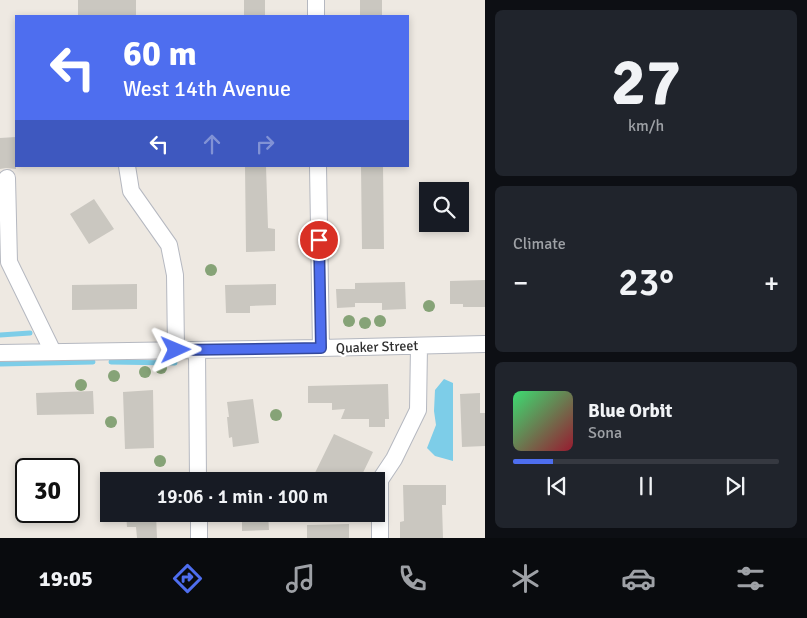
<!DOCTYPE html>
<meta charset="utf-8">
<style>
:root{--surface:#171b24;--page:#20242c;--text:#f1f3f6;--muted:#9ea1a6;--line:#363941;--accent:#4e6eef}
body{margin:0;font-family:Signika,sans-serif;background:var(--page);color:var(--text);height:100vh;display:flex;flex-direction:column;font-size:19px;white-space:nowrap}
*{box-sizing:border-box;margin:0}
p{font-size:16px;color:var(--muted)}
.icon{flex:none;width:28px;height:28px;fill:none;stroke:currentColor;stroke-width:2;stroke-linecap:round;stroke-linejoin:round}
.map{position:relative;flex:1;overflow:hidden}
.details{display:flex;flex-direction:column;gap:10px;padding:10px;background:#0d0f14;width:322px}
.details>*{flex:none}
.top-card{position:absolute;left:15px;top:15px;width:394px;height:152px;border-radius:0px;box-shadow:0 2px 8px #0003;background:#4e6eef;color:#fff;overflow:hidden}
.fabs{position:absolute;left:419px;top:182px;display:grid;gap:10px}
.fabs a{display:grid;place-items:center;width:50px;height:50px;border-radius:0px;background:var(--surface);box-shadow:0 2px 8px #0003;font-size:25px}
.speed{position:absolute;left:15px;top:458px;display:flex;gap:10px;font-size:25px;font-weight:700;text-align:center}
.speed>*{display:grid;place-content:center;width:65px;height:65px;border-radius:50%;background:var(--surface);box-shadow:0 2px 8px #0003;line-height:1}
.speed .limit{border:2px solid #111;border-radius:8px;background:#fff;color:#111}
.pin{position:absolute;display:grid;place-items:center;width:42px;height:42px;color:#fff;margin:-21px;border:2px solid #fff;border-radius:50%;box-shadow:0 1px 5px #0007}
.me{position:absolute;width:55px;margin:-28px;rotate:89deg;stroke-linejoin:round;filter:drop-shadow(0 0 4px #0008)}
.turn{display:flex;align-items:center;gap:18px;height:105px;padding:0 25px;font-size:22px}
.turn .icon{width:65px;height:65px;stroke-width:2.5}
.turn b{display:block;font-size:35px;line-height:42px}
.lanes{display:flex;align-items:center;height:48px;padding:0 25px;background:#0003;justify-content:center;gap:25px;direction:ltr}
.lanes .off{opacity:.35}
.big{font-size:38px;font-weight:600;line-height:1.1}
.details .card{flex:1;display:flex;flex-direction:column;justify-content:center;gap:8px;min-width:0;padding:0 18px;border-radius:8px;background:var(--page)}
.details .dial{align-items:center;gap:0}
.dial b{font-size:65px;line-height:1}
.song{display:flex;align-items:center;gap:15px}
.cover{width:60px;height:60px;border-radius:8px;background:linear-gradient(135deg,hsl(140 70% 55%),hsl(350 70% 35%))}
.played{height:5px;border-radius:2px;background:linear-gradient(90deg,var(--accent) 15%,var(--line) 15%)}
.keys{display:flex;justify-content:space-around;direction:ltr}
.heat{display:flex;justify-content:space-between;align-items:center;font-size:28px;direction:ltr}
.trip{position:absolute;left:100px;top:472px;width:285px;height:50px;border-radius:0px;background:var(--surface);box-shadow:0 2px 8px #0003;font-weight:600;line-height:50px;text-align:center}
.tab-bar{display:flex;height:80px;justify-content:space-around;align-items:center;background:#090b0e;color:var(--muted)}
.tab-bar .icon{width:35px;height:35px}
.tab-bar .on{color:var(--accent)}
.tab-bar b{font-size:22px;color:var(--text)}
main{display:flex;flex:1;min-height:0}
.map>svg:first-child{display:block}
</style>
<main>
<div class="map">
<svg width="485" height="538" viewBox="0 0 485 538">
<rect width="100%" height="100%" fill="#eee9e2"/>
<path fill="#7dcde8" d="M444 379 453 383V461L435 456 427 448 436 425 434 411 435 390Z"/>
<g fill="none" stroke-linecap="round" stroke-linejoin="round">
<path stroke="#7dcde8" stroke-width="5" d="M0 335 30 333
M111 362 175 363
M0 364 93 362"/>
</g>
<path fill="#cac7c0" d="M78 0H136V16H78Z
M244 0H265V16H244Z
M360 0H382V16H360Z
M16 137V169L6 168 0 169V138Z
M245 166H266L268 228 275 229V251L246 252Z
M361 166H383L384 249H362Z
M94 199 114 229 89 244 70 214Z
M485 280V307H463V304H450V281Z
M405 282 406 309 382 310V303H355V307L337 308 336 289H355V283Z
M137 284V309L72 310V285Z
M276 284V305L250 306V313H226L225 285Z
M388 384 389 419H385V427H369V419H341L345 409 332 410V403H308V386Z
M153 390 154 448 125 449 123 392Z
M93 391 94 414 37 415 36 393Z
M480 393V413H485V446L462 447 460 394Z
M253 399 259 443 233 447 232 437 229 438 227 417H229L227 402Z
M334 434 373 452 359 481H311Z
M403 485H446V505H442L443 538H400V522L404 521Z
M126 514H156L157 538H137L136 527H127Z
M242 514H268L269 530 242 531Z
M349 524V538H307V525Z"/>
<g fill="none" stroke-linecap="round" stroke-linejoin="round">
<defs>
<path id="minor" d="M316 0V16
M127 166 131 191 169 245 175 275 176 350
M318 166 321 348
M7 178 9 262 53 352
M197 350 198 481
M0 353 321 348 485 344
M199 514V538
M380 538V480L394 459 418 410 419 346"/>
</defs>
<use href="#minor" stroke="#b5b8c0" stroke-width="18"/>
<use href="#minor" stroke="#fff" stroke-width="16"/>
</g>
<g fill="#86a377">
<circle cx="211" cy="270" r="6"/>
<circle cx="429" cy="306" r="6"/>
<circle cx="349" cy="321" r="6"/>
<circle cx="380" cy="321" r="6"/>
<circle cx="365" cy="323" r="6"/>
<circle cx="161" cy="368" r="6"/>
<circle cx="145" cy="372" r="6"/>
<circle cx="114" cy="376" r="6"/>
<circle cx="81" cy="385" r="6"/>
<circle cx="276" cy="415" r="6"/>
<circle cx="111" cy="422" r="6"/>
<circle cx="160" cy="461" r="6"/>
</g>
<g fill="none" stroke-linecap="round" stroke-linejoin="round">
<defs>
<path id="route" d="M176 350 321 348 319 240"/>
</defs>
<use href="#route" stroke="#33489b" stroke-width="12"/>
<use href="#route" stroke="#4e6eef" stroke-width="9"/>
</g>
<g text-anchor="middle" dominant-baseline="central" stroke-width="5" stroke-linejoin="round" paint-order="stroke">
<g font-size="14" fill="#2e2e2e" stroke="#fff">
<text transform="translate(377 347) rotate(-2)">Quaker Street</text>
</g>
</g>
</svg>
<div class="fabs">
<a><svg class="icon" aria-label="search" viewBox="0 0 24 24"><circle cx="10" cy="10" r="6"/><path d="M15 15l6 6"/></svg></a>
</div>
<div class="speed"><div class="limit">30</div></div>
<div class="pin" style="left:319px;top:240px;background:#d93025"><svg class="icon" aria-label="arrive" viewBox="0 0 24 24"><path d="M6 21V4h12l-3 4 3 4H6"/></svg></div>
<svg class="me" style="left:176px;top:350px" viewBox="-20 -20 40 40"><path d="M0-17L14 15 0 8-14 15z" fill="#4e6eef" stroke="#fff" stroke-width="4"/></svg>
<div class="trip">19:06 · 1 min · 100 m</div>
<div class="top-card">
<div class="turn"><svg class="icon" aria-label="left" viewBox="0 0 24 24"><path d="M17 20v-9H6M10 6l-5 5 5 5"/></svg><div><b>60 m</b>West 14th Avenue</div></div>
<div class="lanes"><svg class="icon" aria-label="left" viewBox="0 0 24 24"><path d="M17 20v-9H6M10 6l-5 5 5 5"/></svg><svg class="icon off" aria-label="ahead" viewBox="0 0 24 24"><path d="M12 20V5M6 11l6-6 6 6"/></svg><svg class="icon off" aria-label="right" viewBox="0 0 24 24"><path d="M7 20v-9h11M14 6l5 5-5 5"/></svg></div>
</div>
</div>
<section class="details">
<div class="card dial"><b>27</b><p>km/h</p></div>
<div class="card"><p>Climate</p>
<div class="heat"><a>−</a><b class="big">23°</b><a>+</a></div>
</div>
<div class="card">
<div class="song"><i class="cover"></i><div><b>Blue Orbit</b><p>Sona</p></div></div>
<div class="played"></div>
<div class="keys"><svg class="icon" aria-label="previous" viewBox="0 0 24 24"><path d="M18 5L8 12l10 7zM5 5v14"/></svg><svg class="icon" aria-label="pause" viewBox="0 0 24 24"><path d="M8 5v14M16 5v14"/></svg><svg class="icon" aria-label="next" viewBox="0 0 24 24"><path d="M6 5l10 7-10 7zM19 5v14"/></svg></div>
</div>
</section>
</main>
<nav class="tab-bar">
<b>19:05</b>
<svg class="icon on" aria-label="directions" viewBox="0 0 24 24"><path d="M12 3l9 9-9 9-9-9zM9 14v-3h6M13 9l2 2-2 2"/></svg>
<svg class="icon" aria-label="music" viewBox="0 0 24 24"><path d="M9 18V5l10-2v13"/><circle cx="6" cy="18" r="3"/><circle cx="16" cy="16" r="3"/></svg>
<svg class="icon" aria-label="phone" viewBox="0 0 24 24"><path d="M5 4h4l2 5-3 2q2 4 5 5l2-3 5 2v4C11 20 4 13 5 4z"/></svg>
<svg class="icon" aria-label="climate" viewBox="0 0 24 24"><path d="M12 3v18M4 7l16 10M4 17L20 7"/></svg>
<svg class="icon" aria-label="car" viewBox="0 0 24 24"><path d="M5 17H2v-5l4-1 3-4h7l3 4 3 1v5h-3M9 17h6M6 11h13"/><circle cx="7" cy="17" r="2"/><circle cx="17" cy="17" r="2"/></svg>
<svg class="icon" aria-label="filters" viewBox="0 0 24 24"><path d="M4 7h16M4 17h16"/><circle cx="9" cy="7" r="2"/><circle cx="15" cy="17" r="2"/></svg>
</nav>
